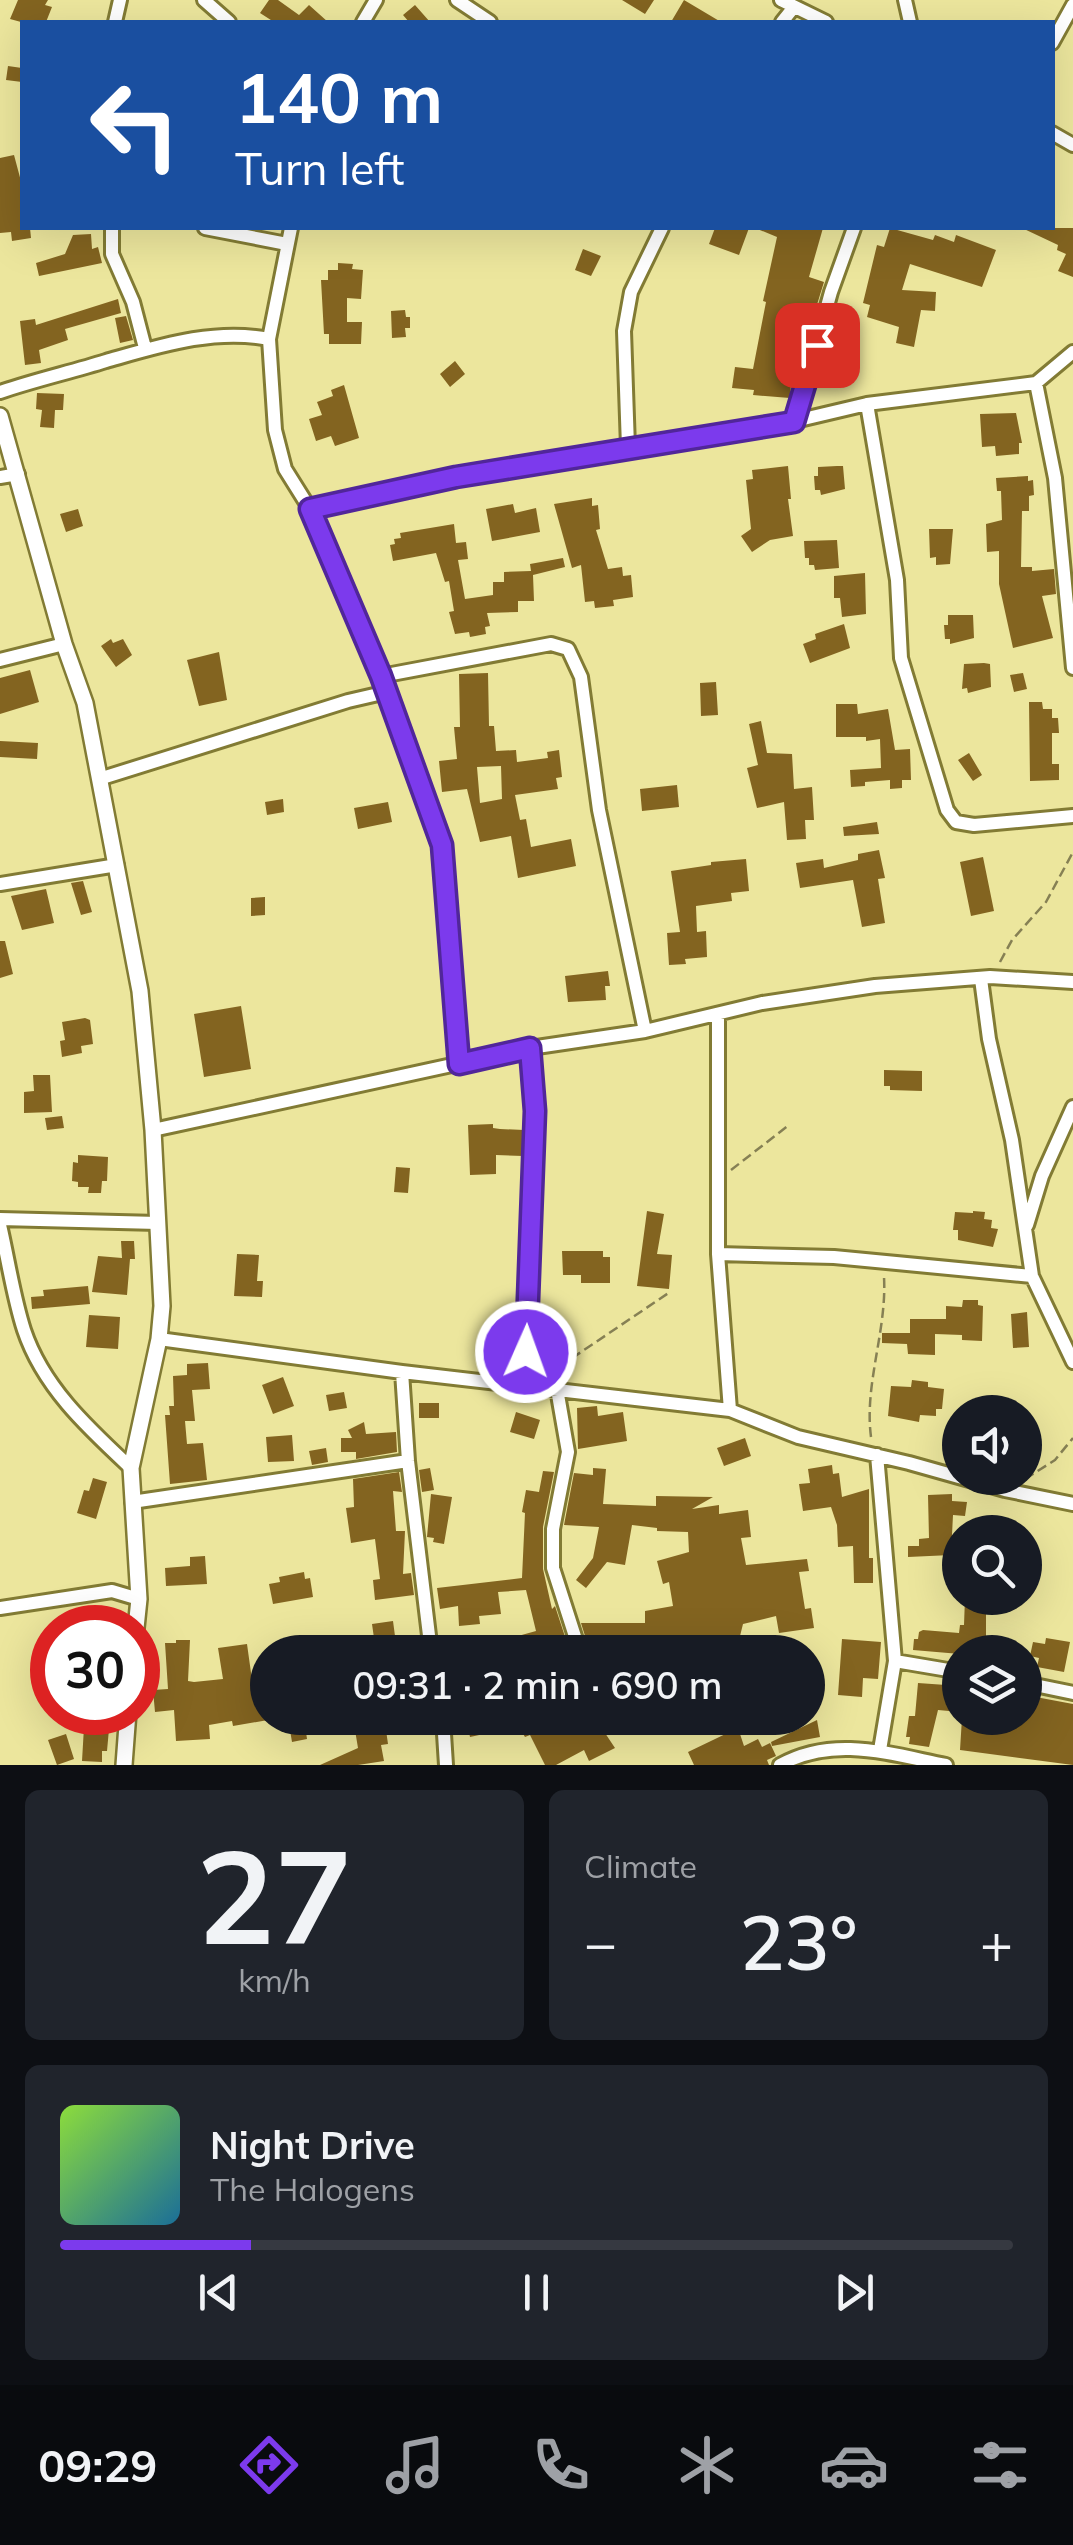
<!DOCTYPE html>
<meta charset="utf-8">
<style>
:root{--surface:#171b24;--page:#20242c;--text:#f1f3f6;--muted:#9ea1a6;--line:#363941;--accent:#7c3aed}
body{margin:0;font-family:Mulish,sans-serif;background:var(--page);color:var(--text);height:100vh;display:flex;flex-direction:column;font-size:38px;white-space:nowrap}
*{box-sizing:border-box;margin:0}
p{font-size:32px;color:var(--muted)}
.icon{flex:none;width:55px;height:55px;fill:none;stroke:currentColor;stroke-width:2;stroke-linecap:round;stroke-linejoin:round}
.map{position:relative;height:1765px;overflow:hidden}
.panel{display:flex;flex-direction:column;gap:25px;padding:25px;background:#0d0f14;flex:1}
.panel>*{flex:none}
.hud{position:absolute;left:20px;top:20px;width:1035px;height:210px;border-radius:0px;box-shadow:0 10px 40px #0002;background:#1a4fa0;color:#fff;overflow:hidden}
.controls{position:absolute;left:942px;top:1395px;display:grid;gap:20px}
.controls a{display:grid;place-items:center;width:100px;height:100px;border-radius:50%;background:var(--surface);box-shadow:0 10px 40px #0002;font-size:50px}
.speed{position:absolute;left:30px;top:1605px;display:flex;gap:20px;font-size:50px;font-weight:700;text-align:center}
.speed>*{display:grid;place-content:center;width:130px;height:130px;border-radius:50%;background:var(--surface);box-shadow:0 10px 40px #0002;line-height:1}
.speed .limit{border:15px solid #d22;background:#fff;color:#111}
.pin{position:absolute;display:grid;place-items:center;width:85px;height:85px;color:#fff;margin:-42px;border-radius:20px;box-shadow:0 5px 15px #0006}
.me{position:absolute;width:110px;margin:-55px;rotate:2deg;stroke-linejoin:round;filter:drop-shadow(0 0 8px #0008)}
.turn{display:flex;align-items:center;gap:35px;height:210px;padding:0 50px;font-size:45px}
.turn .icon{width:130px;height:130px;stroke-width:2.5}
.turn b{display:block;font-size:70px;line-height:85px}
.big{font-size:75px;font-weight:600;line-height:1.1}
.panel .card{flex:1;display:flex;flex-direction:column;justify-content:center;gap:15px;min-width:0;padding:0 35px;border-radius:15px;background:var(--page)}
.panel .dial{align-items:center;gap:0}
.dial b{font-size:130px;line-height:1}
.song{display:flex;align-items:center;gap:30px}
.cover{width:120px;height:120px;border-radius:15px;background:linear-gradient(135deg,hsl(90 70% 55%),hsl(200 70% 35%))}
.played{height:10px;border-radius:5px;background:linear-gradient(90deg,var(--accent) 20%,var(--line) 20%)}
.keys{display:flex;justify-content:space-around;direction:ltr}
.heat{display:flex;justify-content:space-between;align-items:center;font-size:55px;direction:ltr}
.panel .tiles{flex:1;display:grid;gap:25px;grid-template-columns:1fr 1fr}
.card:last-child{grid-column:span 2}
.trip{position:absolute;left:250px;top:1635px;width:575px;height:100px;border-radius:50px;background:var(--surface);box-shadow:0 10px 40px #0002;font-weight:600;line-height:100px;text-align:center}
.dock{display:flex;height:160px;justify-content:space-around;align-items:center;background:#090b0e;color:var(--muted)}
.dock .icon{width:70px;height:70px}
.dock .on{color:var(--accent)}
.dock b{font-size:45px;color:var(--text)}
.map>svg:first-child{display:block}
</style>
<div class="map">
<svg width="1073" height="1765" viewBox="0 0 1073 1765">
<rect width="100%" height="100%" fill="#ece69d"/>
<path fill="#836420" fill-rule="evenodd" d="M18 0H48L45 5 52 7 46 22H21L10 19Z
M269 0H278L299 15 309 5 328 22H274L260 13Z
M622 0H654L645 14Z
M684 0 721 22H671Z
M415 5 430 22H409L403 15Z
M8 66 22 68V82L6 80Z
M14 155 22 185V228H30L31 238 12 241 11 232 0 233V158Z
M715 228H749L739 255 709 244Z
M755 228H823L809 277 824 282 815 311 799 305 798 310 793 309 782 366 788 367 785 384H791L790 398 753 395 754 390 732 388 735 367 753 369 766 302 763 301 777 237Z
M890 228 933 240 935 235 954 242 956 235 996 250 982 287 910 264 902 290 936 292 935 311 921 310 914 347 896 343 899 327 867 317 870 305 863 303 877 245 884 247Z
M1022 228H1073V277L1058 271 1066 254 1057 250 1058 245Z
M91 234 92 249 98 247 102 263 39 276 36 263 65 254 73 235Z
M583 249 601 256 591 276 575 270Z
M338 263 353 264 352 269 363 270 361 299 347 298V322H362L361 344H329V334H324L321 280H328V270H338Z
M118 299 121 313 65 329 68 340 39 350 41 363 25 365 20 321 35 319 36 325Z
M405 310 406 317H410V328H405L406 337 392 338 391 311Z
M126 316 133 340 120 343 115 318Z
M455 361 465 374 450 387 440 374Z
M344 385 359 438 335 446 331 436 316 441 309 419 322 415 317 402 333 396 331 390Z
M37 393 64 394 63 410H55L54 428 40 427 42 410 36 409Z
M1016 413 1022 443H1019V454L996 456 995 446 982 447 980 414Z
M788 466 791 499H788L793 536 770 540 752 552 741 536 751 529 746 480 753 479 752 470Z
M837 466H843L845 489 821 495 820 490H815L814 476H818V467Z
M1028 476V481L1033 480 1034 495 1029 496V511H1022L1021 567H1032V571L1054 569 1056 594 1042 596 1053 638 1013 648 999 584V551L987 552 986 524 1002 520 1001 491H997L996 478Z
M592 498V506L598 505 600 529 596 530 608 569 622 567 623 576 631 575 633 597 613 600 614 606 595 608 594 601 585 602 581 565 572 568 554 504Z
M513 504 515 513 536 508 540 532 492 541 486 509Z
M78 509 83 526 66 532 60 514Z
M454 524 456 543 466 542 468 559 458 560 465 599 493 595V582H504V572L531 571 530 564 563 558 565 567 533 575 534 601H518V612L487 613 490 626 485 627 486 634 470 637 469 632 455 634 449 612 454 611 449 581 445 582 436 553 393 561 390 545 395 544 394 539 401 538 400 533Z
M929 529H953L950 564 936 565V557L930 558Z
M837 540 839 568 815 570 814 565H809V558H805L804 541Z
M865 573 866 614 842 617 840 598H834V576Z
M948 615H973L974 638 950 644V639H945L944 625H948Z
M844 624 850 648 810 663 803 644 816 639 815 634Z
M111 639 113 643 123 639 132 655 116 667 101 646Z
M219 652 227 700 199 706 187 660Z
M984 663 990 664 991 687 968 693 967 688 962 689 964 664Z
M30 670 39 702 0 714V678Z
M488 673 489 726H494L496 751 516 750 517 762 548 758 547 752 559 750 562 777 556 778 558 789 515 795 520 820 526 819 531 847 571 839 576 866 518 878 511 836 480 842 467 789 442 792 439 761 457 759 454 727H460L459 674ZM501 766 502 799 480 803 477 767Z
M1023 673 1027 689 1014 692 1010 675Z
M716 682 718 715 701 716 700 683Z
M1029 702H1042L1043 709H1052V718H1058L1059 733H1052V764H1059V780L1030 781Z
M836 704H857L858 714 888 709 895 750 910 749 911 780H902V788L890 789V780L865 782V786L851 787 850 770 881 768 880 739 866 741V737H836Z
M761 721 767 753 792 754 794 789 812 787 814 820H805L806 839 787 840 784 802 757 808 747 768 758 765 749 724Z
M0 741 38 743 37 759 0 757Z
M969 753 982 775 973 781 958 760Z
M677 785 679 807 642 811 640 789Z
M283 799 284 812 267 815 265 802Z
M388 802 392 822 358 829 354 808Z
M877 822 879 834 844 836 843 827Z
M879 850 885 878 878 879 885 923 862 927 853 880 800 888 796 863 823 859 824 868 858 860V854Z
M983 857 994 911 971 916 960 862Z
M746 859 749 891 731 893 732 901 696 906 697 932 706 931 707 957 685 959 686 964 669 965 667 933 680 932 671 871 711 865V862Z
M83 881 92 912 81 915 71 883Z
M46 889 54 923 22 930 11 896Z
M265 897V915L251 916V898Z
M0 941H5L13 974 0 978Z
M608 971 610 986H605L606 1000 568 1002 565 976Z
M241 1006 251 1069 204 1077 194 1014Z
M85 1018 90 1020 93 1044 81 1046 82 1053 62 1057 60 1041 65 1040 62 1022Z
M884 1070 922 1071V1091L890 1090V1086H884Z
M33 1075H50L52 1112 24 1113V1092L34 1091Z
M62 1116 64 1128 47 1130 45 1118Z
M493 1124V1128L500 1129 524 1130 523 1156 496 1155V1174L470 1175 468 1125Z
M78 1155 108 1157 107 1181H102L101 1193H88L89 1187H78V1182L72 1181 73 1162 78 1163Z
M396 1167 410 1168 408 1193 394 1192Z
M647 1211 664 1214 657 1254 672 1255 669 1289 637 1286Z
M973 1211 985 1212 984 1219 992 1220 991 1228 998 1229 993 1247 958 1240V1230H953L955 1212 973 1213Z
M121 1241H134L135 1259H130L127 1295 92 1292 98 1256 122 1258Z
M562 1251H603V1257H610V1283H581V1275H563Z
M237 1254 259 1255 257 1281H263L262 1297 234 1296Z
M88 1286 90 1304 32 1309 31 1297 44 1296 43 1290Z
M963 1300H978V1305L983 1306 982 1341 962 1340V1335L935 1334V1355L908 1354 907 1344 882 1343V1333H910V1319H946V1306L962 1307Z
M1027 1312 1029 1347 1013 1348 1011 1314Z
M89 1315 120 1317 118 1349 86 1347Z
M208 1363 210 1389 192 1390 195 1421H185L187 1444 203 1443 207 1480 170 1484 165 1415H170L169 1406H174L173 1376 187 1375V1364Z
M283 1377 294 1406 273 1414 262 1385Z
M912 1380 928 1382V1387L944 1389 942 1409H936V1416L920 1415 919 1422 888 1416 891 1386 911 1387Z
M344 1392 347 1408 329 1411 326 1395Z
M419 1403H439V1418H419Z
M597 1406 598 1416 623 1412 627 1441 578 1449 577 1408Z
M516 1412 540 1420 534 1439 510 1432Z
M364 1422 366 1434 396 1432 397 1452 356 1459V1452H341V1438H352L348 1430Z
M292 1435 294 1461 268 1462 266 1437Z
M745 1438 751 1456 724 1466 717 1448Z
M326 1448 328 1462 312 1465 309 1451Z
M832 1465 833 1474 839 1473 842 1497 869 1489V1558H873V1583H854L853 1546 838 1547 837 1525 831 1507 803 1511 799 1484 810 1483 808 1469Z
M430 1468 434 1490 422 1492 419 1470Z
M593 1468 606 1469 603 1504 656 1506V1496L713 1497 692 1509 719 1505V1514L748 1510 751 1537 741 1538 746 1565 807 1559 809 1571 799 1572 805 1609 811 1608 814 1628 779 1633 776 1616 743 1624 736 1652H696L695 1643H658L659 1652H590L581 1623H645V1611L673 1606 669 1582 663 1584 657 1561 689 1552 688 1532 657 1531V1528L632 1525 625 1565 607 1562 586 1588 576 1580 593 1558 599 1527 564 1525 574 1473 593 1475Z
M543 1471 554 1472 543 1527V1569L552 1609 555 1606 570 1652H522L518 1636 536 1631 526 1590 498 1592 501 1614 479 1616 480 1624 459 1626 458 1606 440 1609 437 1588 522 1578 525 1513 522 1512 526 1490 539 1492Z
M399 1472 402 1492 393 1491 396 1531H405L403 1574 411 1573 414 1595 375 1600 373 1580 380 1579 375 1539 351 1543 346 1508 354 1507 353 1479Z
M93 1478 107 1482 96 1519 77 1513 84 1490 89 1491Z
M431 1494 452 1497 444 1544 433 1542 434 1538 427 1537Z
M952 1494V1501L967 1502 965 1516 953 1515 951 1555 908 1557V1546H919V1539L929 1538 928 1495Z
M205 1556 207 1584 166 1586 165 1568 190 1566V1557Z
M304 1572 305 1579 310 1578 313 1597 273 1604 269 1584 280 1582 279 1577Z
M965 1598H986V1652L960 1654 913 1650 914 1639H918L919 1632 923 1630 959 1633 960 1625H964Z
M80 1611H104V1628H80Z
M393 1621 395 1636 401 1635 404 1652H376L372 1624Z
M1046 1638 1070 1642 1064 1672 1037 1667 1039 1658 1030 1656 1033 1642 1045 1644Z
M842 1639 881 1642 878 1679 863 1678 862 1697 838 1695Z
M176 1640H190L188 1681 194 1682 223 1679 218 1648 247 1644 252 1680H257L258 1694 268 1692V1720L233 1726 232 1721 209 1725 210 1739 176 1741 174 1710 155 1712 153 1690 168 1689 165 1643H176Z
M918 1683 960 1686V1712L938 1710 929 1747 909 1744 910 1737H906L909 1716H915Z
M1025 1695 1073 1704V1765L960 1750 962 1718 996 1723 997 1718H1025Z
M288 1718H304L307 1739 292 1742Z
M466 1718H505L507 1729 470 1737Z
M536 1718H595L615 1748 589 1761 584 1750 556 1765H545L530 1735 525 1737 519 1727Z
M817 1720 820 1737 772 1746 771 1742Z
M385 1723 388 1744 381 1745 384 1761 358 1765H320L358 1748 355 1730Z
M84 1727 109 1729 107 1751H102V1762L82 1761Z
M738 1728 744 1746 758 1739 762 1747 770 1743 776 1756 767 1760 769 1765H694L688 1752Z
M66 1734 74 1759 57 1765 48 1740Z"/>
<g fill="none" stroke-linecap="round" stroke-linejoin="round">
<defs>
<path id="minor" d="M204 0 229 22
M457 0 490 22
M781 0 826 22
M905 0 910 22
M115 22 120 0
M363 22 376 0
M782 22 794 7
M1052 43 1073 5
M1052 133 1073 145
M112 228V254L133 302 145 348
M205 228 287 244
M291 228 269 339 275 430 285 469 310 509 381 676 442 845 459 1064
M1036 383 1055 478 1073 668
M0 392C35 380 71 372 106 361 159 346 214 328 269 339
M867 404 897 580 901 658 947 810 956 822 974 825 1073 816
M795 421 831 292 854 228
M628 447 624 331 631 292 662 228
M0 477 18 474
M310 509 394 488 795 421 867 404 1036 383 1073 352
M0 660 64 644
M381 676 551 644 568 649 581 677 599 810 645 1031
M99 779 348 701 387 692
M0 884 117 865
M981 979 989 1039 1012 1140 1032 1276 1073 1362
M718 1014V1254
M153 1130 530 1048 645 1031 762 1003 875 986 990 977 1073 982
M0 1219 158 1223
M0 1225C8 1259 13 1296 24 1330 43 1387 88 1428 131 1468
M1027 1225 1042 1176 1073 1107
M159 1339 402 1372 730 1410 798 1437 909 1463 1005 1490 1073 1504
M402 1372 408 1461 431 1652
M523 1386 535 1111 530 1048
M557 1389 568 1452 553 1529V1568L580 1652
M730 1410 718 1254 834 1257 1032 1276
M877 1455 895 1661 880 1750
M132 1502 408 1461
M0 1608 112 1591 139 1599
M895 1661 960 1672
M1025 1683 1073 1693
M443 1718 446 1765
M605 1718 608 1723
M780 1765C834 1735 890 1754 946 1765"/>
<path id="tertiary" d="M0 416 64 644 85 703 140 991 153 1130 162 1306 159 1339 131 1468 139 1599 136 1628
M124 1765 128 1712"/>
</defs>
<use href="#minor" stroke="#827b34" stroke-width="18"/>
<use href="#tertiary" stroke="#827b34" stroke-width="20"/>
<path stroke="#868054" stroke-width="2.5" stroke-dasharray="10 5" stroke-linecap="butt" d="M1000 962 1012 940 1046 902 1073 852
M731 1170 789 1125
M547 1375 670 1292
M871 1437C864 1384 887 1331 884 1277
M1025 1479 1055 1460 1073 1438"/>
<use href="#minor" stroke="#fff" stroke-width="12"/>
<use href="#tertiary" stroke="#fff" stroke-width="15"/>
</g>
<g fill="none" stroke-linecap="round" stroke-linejoin="round">
<defs>
<path id="route" d="M526 1352 535 1111 530 1048 459 1064 442 845 381 676 310 509 456 477 794 422 817 345"/>
</defs>
<use href="#route" stroke="#51269a" stroke-width="25"/>
<use href="#route" stroke="#7c3aed" stroke-width="18"/>
</g>
</svg>
<div class="controls">
<a><svg class="icon" aria-label="sound" viewBox="0 0 24 24"><path d="M4 9h4l5-4v14l-5-4H4zM17 9q2 3 0 6"/></svg></a>
<a><svg class="icon" aria-label="search" viewBox="0 0 24 24"><circle cx="10" cy="10" r="6"/><path d="M15 15l6 6"/></svg></a>
<a><svg class="icon" aria-label="layers" viewBox="0 0 24 24"><path d="M12 4l9 5-9 5-9-5zM3 14l9 5 9-5"/></svg></a>
</div>
<div class="speed"><div class="limit">30</div></div>
<div class="pin" style="left:817px;top:345px;background:#d93025"><svg class="icon" aria-label="arrive" viewBox="0 0 24 24"><path d="M6 21V4h12l-3 4 3 4H6"/></svg></div>
<svg class="me" style="left:526px;top:1352px" viewBox="-20 -20 40 40"><circle r="17" fill="#7c3aed" stroke="#fff" stroke-width="3"/><path d="M0-11L8 9 0 5-8 9z" fill="#fff"/></svg>
<div class="trip">09:31 · 2 min · 690 m</div>
<div class="hud">
<div class="turn"><svg class="icon" aria-label="left" viewBox="0 0 24 24"><path d="M17 20v-9H6M10 6l-5 5 5 5"/></svg><div><b>140 m</b>Turn left</div></div>
</div>
</div>
<section class="panel">
<div class="tiles">
<div class="card dial"><b>27</b><p>km/h</p></div>
<div class="card"><p>Climate</p>
<div class="heat"><a>−</a><b class="big">23°</b><a>+</a></div>
</div>
<div class="card">
<div class="song"><i class="cover"></i><div><b>Night Drive</b><p>The Halogens</p></div></div>
<div class="played"></div>
<div class="keys"><svg class="icon" aria-label="previous" viewBox="0 0 24 24"><path d="M18 5L8 12l10 7zM5 5v14"/></svg><svg class="icon" aria-label="pause" viewBox="0 0 24 24"><path d="M8 5v14M16 5v14"/></svg><svg class="icon" aria-label="next" viewBox="0 0 24 24"><path d="M6 5l10 7-10 7zM19 5v14"/></svg></div>
</div>
</div>
</section>
<nav class="dock">
<b>09:29</b>
<svg class="icon on" aria-label="directions" viewBox="0 0 24 24"><path d="M12 3l9 9-9 9-9-9zM9 14v-3h6M13 9l2 2-2 2"/></svg>
<svg class="icon" aria-label="music" viewBox="0 0 24 24"><path d="M9 18V5l10-2v13"/><circle cx="6" cy="18" r="3"/><circle cx="16" cy="16" r="3"/></svg>
<svg class="icon" aria-label="phone" viewBox="0 0 24 24"><path d="M5 4h4l2 5-3 2q2 4 5 5l2-3 5 2v4C11 20 4 13 5 4z"/></svg>
<svg class="icon" aria-label="climate" viewBox="0 0 24 24"><path d="M12 3v18M4 7l16 10M4 17L20 7"/></svg>
<svg class="icon" aria-label="car" viewBox="0 0 24 24"><path d="M5 17H2v-5l4-1 3-4h7l3 4 3 1v5h-3M9 17h6M6 11h13"/><circle cx="7" cy="17" r="2"/><circle cx="17" cy="17" r="2"/></svg>
<svg class="icon" aria-label="filters" viewBox="0 0 24 24"><path d="M4 7h16M4 17h16"/><circle cx="9" cy="7" r="2"/><circle cx="15" cy="17" r="2"/></svg>
</nav>
